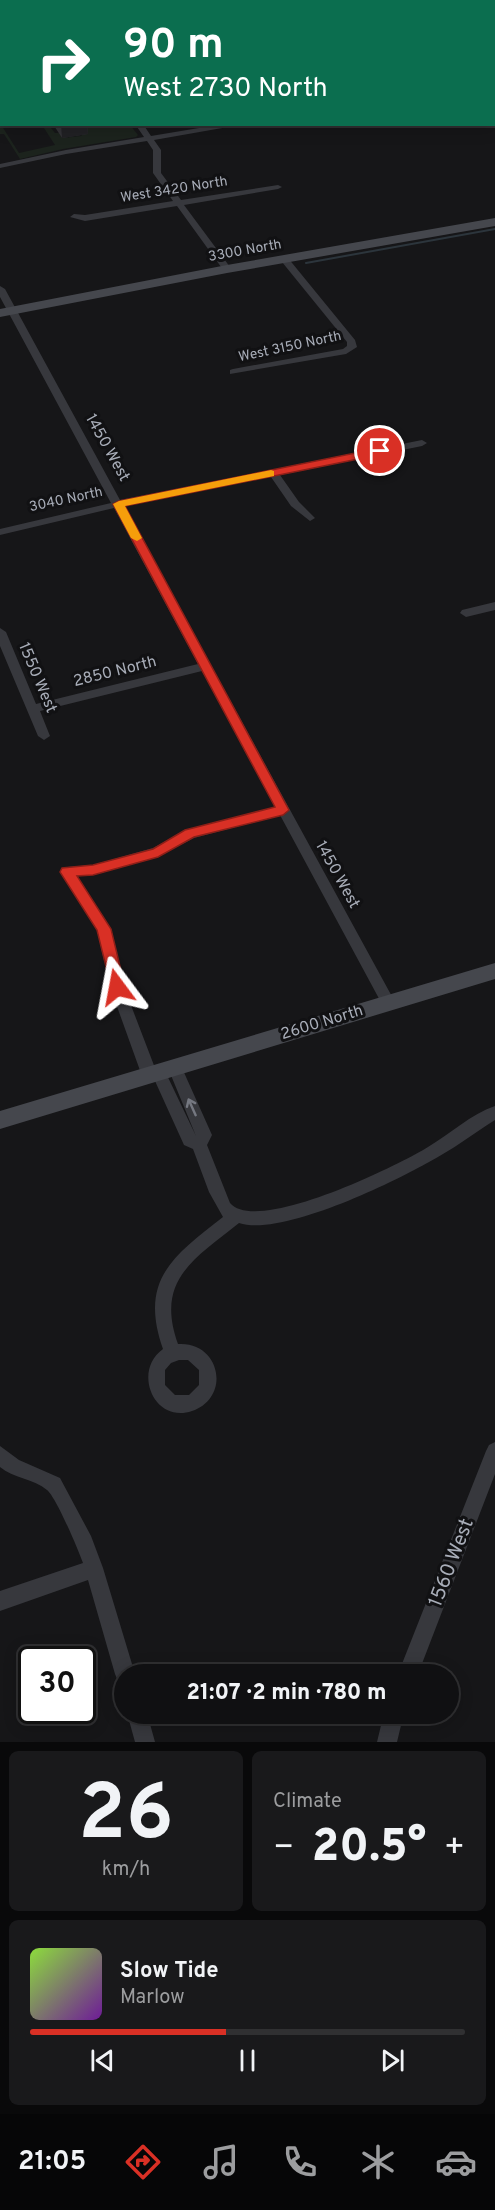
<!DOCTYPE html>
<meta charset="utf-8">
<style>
:root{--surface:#101012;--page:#19191b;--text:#f1f3f6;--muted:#9c9d9f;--line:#303032;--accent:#d93025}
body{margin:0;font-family:Overpass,sans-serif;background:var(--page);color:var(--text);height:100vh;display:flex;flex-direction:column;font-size:22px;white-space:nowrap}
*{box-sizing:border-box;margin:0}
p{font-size:20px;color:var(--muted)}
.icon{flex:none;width:33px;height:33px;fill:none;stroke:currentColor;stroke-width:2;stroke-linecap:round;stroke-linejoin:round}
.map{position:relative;height:1742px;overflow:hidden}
.sheet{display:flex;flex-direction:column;gap:9px;padding:9px;background:#09090a;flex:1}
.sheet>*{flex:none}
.guide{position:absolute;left:0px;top:0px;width:495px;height:126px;box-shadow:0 3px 15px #0003,0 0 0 2px var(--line);background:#0b6e4f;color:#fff;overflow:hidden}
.speed{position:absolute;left:18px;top:1646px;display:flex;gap:12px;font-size:30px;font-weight:700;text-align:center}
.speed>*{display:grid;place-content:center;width:78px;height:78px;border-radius:50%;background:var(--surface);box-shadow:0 3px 15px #0003,0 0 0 2px var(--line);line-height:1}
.speed .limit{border:3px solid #111;border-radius:9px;background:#fff;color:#111}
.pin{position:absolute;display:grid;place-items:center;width:51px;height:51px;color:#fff;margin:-26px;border:3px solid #fff;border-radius:50%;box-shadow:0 2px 6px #0007}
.me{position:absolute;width:66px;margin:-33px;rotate:347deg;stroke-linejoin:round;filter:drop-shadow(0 0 4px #0008)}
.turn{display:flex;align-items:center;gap:21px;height:126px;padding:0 24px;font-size:27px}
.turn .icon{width:78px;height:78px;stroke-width:2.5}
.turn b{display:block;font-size:42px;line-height:51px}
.big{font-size:45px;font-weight:800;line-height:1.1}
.sheet .tile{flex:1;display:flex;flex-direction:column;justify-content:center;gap:9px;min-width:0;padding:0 21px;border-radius:9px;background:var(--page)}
.sheet .dial{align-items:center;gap:0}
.dial b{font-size:78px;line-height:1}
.song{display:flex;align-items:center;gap:18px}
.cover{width:72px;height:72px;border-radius:9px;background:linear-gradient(135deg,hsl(90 70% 55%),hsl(280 70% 35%))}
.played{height:6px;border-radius:3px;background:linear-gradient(90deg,var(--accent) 45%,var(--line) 45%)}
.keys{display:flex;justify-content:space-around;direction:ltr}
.heat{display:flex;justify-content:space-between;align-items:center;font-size:33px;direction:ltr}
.sheet .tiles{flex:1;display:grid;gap:9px;grid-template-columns:1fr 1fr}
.tile:last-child{grid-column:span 2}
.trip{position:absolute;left:114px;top:1664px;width:345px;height:60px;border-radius:30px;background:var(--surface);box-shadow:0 3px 15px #0003,0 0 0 2px var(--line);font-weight:800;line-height:60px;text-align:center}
.tabs{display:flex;height:96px;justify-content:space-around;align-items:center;background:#060607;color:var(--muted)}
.tabs .icon{width:42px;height:42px}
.tabs .active{color:var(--accent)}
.tabs b{font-size:27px;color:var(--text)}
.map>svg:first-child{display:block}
</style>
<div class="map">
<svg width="495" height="1742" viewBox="0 0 495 1742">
<rect width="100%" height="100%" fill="#161618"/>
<path fill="#1c231d" d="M0 123 19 153 55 145 42 125H53L55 127 51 128 55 133H59L62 138 81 136 84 129 88 128 86 124 130 125 138 135 136 137 63 149 20 159 4 134H0Z"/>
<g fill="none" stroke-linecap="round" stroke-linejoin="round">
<path stroke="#2c353c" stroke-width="2" d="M306 263 495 229"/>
<path fill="#37383d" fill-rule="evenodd" d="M135 124H143L151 136 223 124H245L154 140 161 150V173L181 200 278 185 282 187 278 189 184 205 230 267V271H224L177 206 85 221 70 217 74 214 85 215 173 201 153 173V150L147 141 66 154 0 168V164L66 150 144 137Z
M285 257 288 258 355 340 357 347 346 354 230 374V370L233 369 343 349 347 346V342L282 262V258Z
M0 286 5 289 120 500 422 440 427 443 422 446 280 475 299 502 315 518 310 521 291 506 271 477 124 506 395 1002 393 1006H383L280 815 194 838 157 857 93 875 77 876 111 929 124 987 155 1068 164 1069 196 1136 168 1068 170 1064 175 1062 180 1064 182 1068 212 1135 207 1145 230 1203C257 1235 399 1165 428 1147 450 1134 471 1114 495 1106V1120C473 1134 452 1150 429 1162 392 1183 281 1237 239 1223 194 1259 155 1280 178 1344 220 1341 232 1397 192 1411 154 1424 132 1371 163 1349 139 1280 172 1257 223 1217L209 1192 193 1149 184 1145 155 1081 150 1082 145 1080 142 1076 110 987 97 930 60 872 67 867 93 865 153 848 185 831 276 807 202 671 40 711 50 736 44 740 38 736 0 646V628L6 632 36 704 198 664 114 508 0 535V529L111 503 0 297ZM179 1360H188L199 1370V1385L189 1395H175L165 1385V1370L171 1363Z
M495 602V610L466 617 460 613 462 610Z
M495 1442V1474L418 1674H398L486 1451 489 1445Z
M0 1446 19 1460 60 1478 91 1536 103 1568 135 1674H124V1684L118 1681 115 1674 88 1580 0 1611V1591L83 1563C78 1549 56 1497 47 1490 34 1479 13 1478 0 1467Z
M127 1713H147L155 1742H135Z
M384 1713H404L397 1742H377Z"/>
<path fill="#45474d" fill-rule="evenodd" d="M400 0H411L412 2H401Z
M494 71H495V79H494Z
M495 218V226L227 273 0 317V309L227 265Z
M495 963V979L0 1129V1111Z"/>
</g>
<path fill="#323236" d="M53 124H87L88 134 62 138Z"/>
<path fill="#212124" d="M61 124H87L88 134 62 138Z"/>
<defs><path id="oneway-shaft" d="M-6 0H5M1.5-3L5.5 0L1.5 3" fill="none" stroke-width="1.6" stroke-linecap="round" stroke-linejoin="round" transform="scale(1.5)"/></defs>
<use stroke="#757881" href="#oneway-shaft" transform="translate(192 1107) rotate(-114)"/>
<path fill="#d93025" stroke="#8d1f18" stroke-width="1.5" d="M380 448 385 451 383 454 125 506 289 810 283 815 194 837 158 857 93 875 77 876 111 929 125 987 123 991H112L97 930 60 872 62 868 93 865 153 849 185 830 275 807 113 504 119 501Z"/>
<path fill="#f59e0b" d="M271 470 274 471V476L125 506 142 538 137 541 131 538 113 504 119 501Z"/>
<g text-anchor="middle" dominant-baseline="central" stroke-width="6" stroke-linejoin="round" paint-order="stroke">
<g font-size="14" fill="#a8adb8" stroke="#111113">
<text transform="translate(174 190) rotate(-9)">West 3420 North</text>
<text transform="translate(245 251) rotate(-10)">3300 North</text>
<text transform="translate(290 347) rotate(-12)">West 3150 North</text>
<text transform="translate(66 500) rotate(-12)">3040 North</text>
</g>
<g font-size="16" fill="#a8adb8" stroke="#111113">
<text transform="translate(107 448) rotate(61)">1450 West</text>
<text transform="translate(115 672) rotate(-14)">2850 North</text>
<text transform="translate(37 678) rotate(67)">1550 West</text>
<text transform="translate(337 875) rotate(61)">1450 West</text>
<text transform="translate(322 1023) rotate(-17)">2600 North</text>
</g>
<g font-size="20" fill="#a8adb8" stroke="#111113">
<text transform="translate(452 1563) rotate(-69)">1560 West</text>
</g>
</g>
</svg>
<div class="speed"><div class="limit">30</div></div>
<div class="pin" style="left:380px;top:451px;background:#d93025"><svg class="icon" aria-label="arrive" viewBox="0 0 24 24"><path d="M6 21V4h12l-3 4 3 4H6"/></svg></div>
<svg class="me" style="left:117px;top:987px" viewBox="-20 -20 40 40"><path d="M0-17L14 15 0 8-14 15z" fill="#d93025" stroke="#fff" stroke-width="4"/></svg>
<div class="trip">21:07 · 2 min · 780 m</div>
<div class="guide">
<div class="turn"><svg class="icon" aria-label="right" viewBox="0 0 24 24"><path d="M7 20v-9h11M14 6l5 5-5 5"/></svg><div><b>90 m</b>West 2730 North</div></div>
</div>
</div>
<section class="sheet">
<div class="tiles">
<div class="tile dial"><b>26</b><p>km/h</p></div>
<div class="tile"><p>Climate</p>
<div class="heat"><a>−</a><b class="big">20.5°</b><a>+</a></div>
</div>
<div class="tile">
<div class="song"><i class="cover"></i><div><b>Slow Tide</b><p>Marlow</p></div></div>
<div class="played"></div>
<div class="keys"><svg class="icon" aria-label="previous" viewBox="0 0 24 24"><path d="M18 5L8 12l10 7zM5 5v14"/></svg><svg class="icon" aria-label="pause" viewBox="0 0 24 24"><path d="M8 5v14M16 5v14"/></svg><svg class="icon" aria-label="next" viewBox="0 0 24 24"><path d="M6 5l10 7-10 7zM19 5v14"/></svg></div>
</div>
</div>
</section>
<nav class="tabs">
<b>21:05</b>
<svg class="icon active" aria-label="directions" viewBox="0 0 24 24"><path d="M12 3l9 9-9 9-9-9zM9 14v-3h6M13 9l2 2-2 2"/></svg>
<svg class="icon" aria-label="music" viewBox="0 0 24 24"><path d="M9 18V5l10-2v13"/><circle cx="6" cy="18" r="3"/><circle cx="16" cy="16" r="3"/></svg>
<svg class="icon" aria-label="phone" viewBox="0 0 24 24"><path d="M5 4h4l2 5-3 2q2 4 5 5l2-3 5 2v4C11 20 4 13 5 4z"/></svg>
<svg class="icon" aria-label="climate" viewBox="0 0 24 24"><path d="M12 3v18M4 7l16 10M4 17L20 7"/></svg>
<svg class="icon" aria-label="car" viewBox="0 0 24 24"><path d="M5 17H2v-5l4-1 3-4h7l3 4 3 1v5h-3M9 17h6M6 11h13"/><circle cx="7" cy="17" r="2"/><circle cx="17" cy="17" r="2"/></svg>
</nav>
